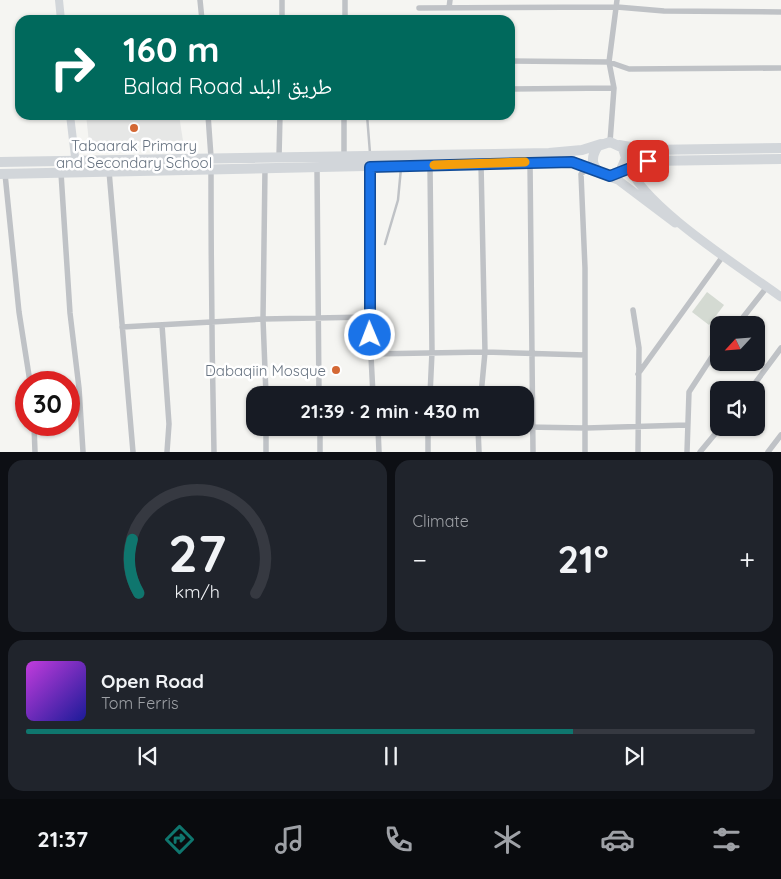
<!DOCTYPE html>
<meta charset="utf-8">
<style>
:root{--surface:#171b24;--page:#20242c;--text:#f1f3f6;--muted:#9ea1a6;--line:#363941;--accent:#0f766e}
body{margin:0;font-family:Quicksand,"Noto Naskh Arabic",sans-serif;background:var(--page);color:var(--text);height:100vh;display:flex;flex-direction:column;font-size:19px;white-space:nowrap}
*{box-sizing:border-box;margin:0}
p{font-size:16px;color:var(--muted)}
.icon{flex:none;width:28px;height:28px;fill:none;stroke:currentColor;stroke-width:2;stroke-linecap:round;stroke-linejoin:round}
.map{position:relative;height:452px;overflow:hidden}
.drawer{display:flex;flex-direction:column;gap:8px;padding:8px;background:#0d0f14;flex:1}
.drawer>*{flex:none}
.hud{position:absolute;left:15px;top:15px;width:500px;height:105px;border-radius:15px;box-shadow:0 1px 4px #0004;background:#00695c;color:#fff;overflow:hidden}
.needle{width:32px;rotate:244deg}
.tools{position:absolute;left:710px;top:316px;display:grid;gap:10px}
.tools a{display:grid;place-items:center;width:55px;height:55px;border-radius:10px;background:var(--surface);box-shadow:0 1px 4px #0004;font-size:25px}
.speed{position:absolute;left:15px;top:371px;display:flex;gap:10px;font-size:25px;font-weight:700;text-align:center}
.speed>*{display:grid;place-content:center;width:65px;height:65px;border-radius:50%;background:var(--surface);box-shadow:0 1px 4px #0004;line-height:1}
.speed .limit{border:8px solid #d22;background:#fff;color:#111}
.pin{position:absolute;display:grid;place-items:center;width:42px;height:42px;color:#fff;margin:-21px;border-radius:10px;box-shadow:0 2px 8px #0006}
.me{position:absolute;width:55px;margin:-28px;rotate:359deg;stroke-linejoin:round;filter:drop-shadow(0 0 4px #0008)}
.turn{display:flex;align-items:center;gap:18px;height:105px;padding:0 25px;font-size:22px}
.turn .icon{width:65px;height:65px;stroke-width:2.5}
.turn b{display:block;font-size:35px;line-height:42px}
.big{font-size:38px;font-weight:700;line-height:1.1}
.drawer .widget{flex:1;display:flex;flex-direction:column;justify-content:center;gap:8px;min-width:0;padding:0 18px;border-radius:15px;background:var(--page)}
.drawer .dial{align-items:center;gap:0}
.dial svg{height:130px;overflow:visible;fill:none;stroke:var(--line);stroke-width:7;stroke-linecap:round;text-anchor:middle}
.dial text{fill:var(--text);stroke:none}
.song{display:flex;align-items:center;gap:15px}
.cover{width:60px;height:60px;border-radius:8px;background:linear-gradient(135deg,hsl(290 70% 55%),hsl(240 70% 35%))}
.played{height:5px;border-radius:2px;background:linear-gradient(90deg,var(--accent) 75%,var(--line) 75%)}
.keys{display:flex;justify-content:space-around;direction:ltr}
.heat{display:flex;justify-content:space-between;align-items:center;font-size:28px;direction:ltr}
.drawer .tiles{flex:1;display:grid;gap:8px;grid-template-columns:1fr 1fr}
.widget:last-child{grid-column:span 2}
.trip{position:absolute;left:246px;top:386px;width:288px;height:50px;border-radius:15px;background:var(--surface);box-shadow:0 1px 4px #0004;font-weight:700;line-height:50px;text-align:center}
.dock{display:flex;height:80px;justify-content:space-around;align-items:center;background:#090b0e;color:var(--muted)}
.dock .icon{width:35px;height:35px}
.dock .selected{color:var(--accent)}
.dock b{font-size:22px;color:var(--text)}
.map>svg:first-child{display:block}
</style>
<div class="map">
<svg width="781" height="452" viewBox="0 0 781 452">
<rect width="100%" height="100%" fill="#f5f5f2"/>
<path fill="#e6e7e6" d="M86 115H179L183 141 89 142Z"/>
<path fill="#d4dad2" d="M707 292 724 305 709 325 692 312Z"/>
<g fill="none" stroke-linecap="round" stroke-linejoin="round">
<path stroke="#bfc2c6" stroke-width="2.5" d="M367 115 370 153
M385 244 398 200 401 168"/>
<path stroke="#bfc2c6" stroke-width="5.5" d="M200 0 202 20
M282 0V20
M419 8 617 7 664 11 781 12
M449 8 450 0
M345 20V0
M510 61 609 62 629 69 781 68
M510 89 614 88
M208 115 211 157
M610 142 614 88 609 62 617 0
M344 156V115
M279 157 280 115
M530 162 533 452
M370 167 369 317 373 395
M317 168 319 395
M265 169 263 319 266 395
M211 170C211 264 212 358 214 452
M109 171 133 452
M61 173 70 313 79 388 83 452
M5 174 19 312 30 382
M633 310 639 348 638 452
M162 325 169 424 167 452
M737 325 767 287
M122 327 263 319 369 317
M370 354 485 352 585 355
M638 374 723 256
M750 390 781 348
M430 395 432 352 430 165
M481 395 485 352 481 164
M34 425 35 452
M525 427 586 428 687 425
M266 428V452
M320 428V452
M378 428 379 452
M428 428V452
M478 428 479 452
M379 430 451 428
M585 452V268L581 174 588 168
M687 452 689 392 719 346
M700 452 720 428
M768 452 781 435"/>
<path stroke="#d2d6da" stroke-width="8" d="M59 0 61 20
M70 115 76 165"/>
<path stroke="#d2d6da" stroke-width="9" d="M628 164C642 206 743 269 781 297
M604 175 618 180 675 223"/>
<path stroke="#d2d6da" stroke-width="10" d="M619 145 648 150 781 148
M0 162 549 153 582 150 601 144
M620 172 626 158 623 148 610 142 598 146C594 152 591 158 594 165 603 188 633 164 648 161L781 159
M0 174 549 162H572L599 172"/>
</g>
<g fill="none" stroke-linecap="round" stroke-linejoin="round">
<defs>
<path id="route" d="M370 335V167L572 162 610 176 648 161"/>
</defs>
<use href="#route" stroke="#114b97" stroke-width="12"/>
<use href="#route" stroke="#1a73e8" stroke-width="9"/>
<path stroke="#f59e0b" stroke-width="9" d="M434 165 525 162"/>
</g>
<g fill="#d46834" stroke="#fff" stroke-width="2">
<circle cx="134" cy="128" r="5"/>
<circle cx="336" cy="370" r="5"/>
</g>
<g text-anchor="middle" dominant-baseline="central" stroke-width="5" stroke-linejoin="round" paint-order="stroke">
<g font-size="15" fill="#677381" stroke="#fff">
<text x="134" y="145">Tabaarak Primary<tspan x="134" dy="17">and Secondary School</tspan></text>
<text x="326" y="370" text-anchor="end">Dabaqiin Mosque</text>
</g>
</g>
</svg>
<div class="tools">
<a><svg class="needle" viewBox="-14 -14 28 28"><path d="M0-13l5 13h-10z" fill="#e53935"/><path d="M0 13l5-13h-10z" fill="#9ea1a6"/></svg></a>
<a><svg class="icon" aria-label="sound" viewBox="0 0 24 24"><path d="M4 9h4l5-4v14l-5-4H4zM17 9q2 3 0 6"/></svg></a>
</div>
<div class="speed"><div class="limit">30</div></div>
<div class="pin" style="left:648px;top:161px;background:#d93025"><svg class="icon" aria-label="arrive" viewBox="0 0 24 24"><path d="M6 21V4h12l-3 4 3 4H6"/></svg></div>
<svg class="me" style="left:370px;top:335px" viewBox="-20 -20 40 40"><circle r="17" fill="#1a73e8" stroke="#fff" stroke-width="3"/><path d="M0-11L8 9 0 5-8 9z" fill="#fff"/></svg>
<div class="trip">21:39 · 2 min · 430 m</div>
<div class="hud">
<div class="turn"><svg class="icon" aria-label="right" viewBox="0 0 24 24"><path d="M7 20v-9h11M14 6l5 5-5 5"/></svg><div><b>160 m</b>Balad Road طريق البلد</div></div>
</div>
</div>
<section class="drawer">
<div class="tiles">
<div class="widget dial"><svg viewBox="0 0 100 80">
<path d="M14 69A42 42 0 1 1 86 69"/>
<path d="M14 69A42 42 0 0 1 10 36" stroke="#0f766e"/>
<text x="50" y="56" font-size="32" font-weight="700">27</text>
<text x="50" y="72" font-size="11">km/h</text>
</svg></div>
<div class="widget"><p>Climate</p>
<div class="heat"><a>−</a><b class="big">21°</b><a>+</a></div>
</div>
<div class="widget">
<div class="song"><i class="cover"></i><div><b>Open Road</b><p>Tom Ferris</p></div></div>
<div class="played"></div>
<div class="keys"><svg class="icon" aria-label="previous" viewBox="0 0 24 24"><path d="M18 5L8 12l10 7zM5 5v14"/></svg><svg class="icon" aria-label="pause" viewBox="0 0 24 24"><path d="M8 5v14M16 5v14"/></svg><svg class="icon" aria-label="next" viewBox="0 0 24 24"><path d="M6 5l10 7-10 7zM19 5v14"/></svg></div>
</div>
</div>
</section>
<nav class="dock">
<b>21:37</b>
<svg class="icon selected" aria-label="directions" viewBox="0 0 24 24"><path d="M12 3l9 9-9 9-9-9zM9 14v-3h6M13 9l2 2-2 2"/></svg>
<svg class="icon" aria-label="music" viewBox="0 0 24 24"><path d="M9 18V5l10-2v13"/><circle cx="6" cy="18" r="3"/><circle cx="16" cy="16" r="3"/></svg>
<svg class="icon" aria-label="phone" viewBox="0 0 24 24"><path d="M5 4h4l2 5-3 2q2 4 5 5l2-3 5 2v4C11 20 4 13 5 4z"/></svg>
<svg class="icon" aria-label="climate" viewBox="0 0 24 24"><path d="M12 3v18M4 7l16 10M4 17L20 7"/></svg>
<svg class="icon" aria-label="car" viewBox="0 0 24 24"><path d="M5 17H2v-5l4-1 3-4h7l3 4 3 1v5h-3M9 17h6M6 11h13"/><circle cx="7" cy="17" r="2"/><circle cx="17" cy="17" r="2"/></svg>
<svg class="icon" aria-label="filters" viewBox="0 0 24 24"><path d="M4 7h16M4 17h16"/><circle cx="9" cy="7" r="2"/><circle cx="15" cy="17" r="2"/></svg>
</nav>
